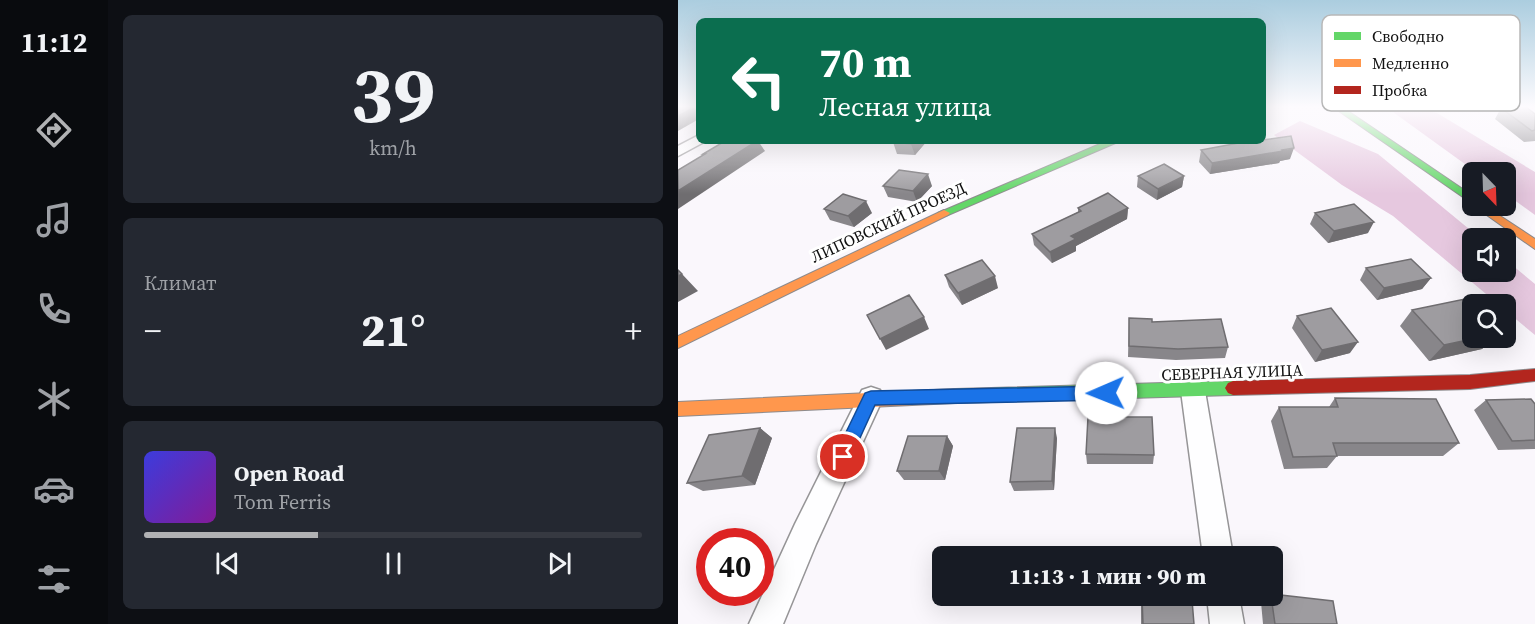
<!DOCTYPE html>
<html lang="ru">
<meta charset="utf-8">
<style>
:root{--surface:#171b24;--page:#242831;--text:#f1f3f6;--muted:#9ea1a6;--line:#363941;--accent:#b1b2b4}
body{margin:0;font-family:"Source Serif 4",serif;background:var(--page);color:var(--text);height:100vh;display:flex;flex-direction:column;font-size:22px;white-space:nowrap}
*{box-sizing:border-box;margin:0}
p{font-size:20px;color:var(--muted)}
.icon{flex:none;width:33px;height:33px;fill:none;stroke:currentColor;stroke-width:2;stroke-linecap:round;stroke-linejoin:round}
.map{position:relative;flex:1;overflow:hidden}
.panel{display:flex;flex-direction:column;gap:15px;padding:15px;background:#0d0f14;width:570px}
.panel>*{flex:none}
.top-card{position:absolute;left:18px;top:18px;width:570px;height:126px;border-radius:9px;box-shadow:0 6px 24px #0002;background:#0b6e4f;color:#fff;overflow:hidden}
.needle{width:39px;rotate:157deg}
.controls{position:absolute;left:784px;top:162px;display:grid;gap:12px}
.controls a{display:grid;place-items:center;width:54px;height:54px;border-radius:9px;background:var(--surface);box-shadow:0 6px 24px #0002;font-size:30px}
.speed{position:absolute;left:18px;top:528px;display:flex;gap:12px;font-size:30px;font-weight:700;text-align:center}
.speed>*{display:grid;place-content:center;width:78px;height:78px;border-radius:50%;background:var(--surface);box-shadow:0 6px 24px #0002;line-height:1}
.speed .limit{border:9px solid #d22;background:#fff;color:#111}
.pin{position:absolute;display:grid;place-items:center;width:51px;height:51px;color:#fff;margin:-26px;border:3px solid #fff;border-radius:50%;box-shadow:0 2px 6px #0007}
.me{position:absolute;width:66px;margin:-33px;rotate:269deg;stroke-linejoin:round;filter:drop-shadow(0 0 4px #0008)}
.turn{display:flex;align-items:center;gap:21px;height:126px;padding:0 24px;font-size:27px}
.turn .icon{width:78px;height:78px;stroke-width:2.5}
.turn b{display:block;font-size:42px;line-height:51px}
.big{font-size:45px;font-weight:800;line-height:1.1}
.panel .card{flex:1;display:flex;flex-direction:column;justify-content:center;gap:9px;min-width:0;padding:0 21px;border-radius:9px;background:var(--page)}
.panel .dial{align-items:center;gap:0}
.dial b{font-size:78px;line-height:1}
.song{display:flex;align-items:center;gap:18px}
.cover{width:72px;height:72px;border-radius:9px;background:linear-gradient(135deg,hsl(240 70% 55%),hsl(290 70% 35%))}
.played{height:6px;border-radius:3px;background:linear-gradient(90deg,var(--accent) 35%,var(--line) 35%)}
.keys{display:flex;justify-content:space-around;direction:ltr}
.heat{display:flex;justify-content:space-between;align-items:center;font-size:33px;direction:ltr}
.trip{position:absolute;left:254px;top:546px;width:351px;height:60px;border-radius:9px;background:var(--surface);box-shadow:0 6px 24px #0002;font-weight:800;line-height:60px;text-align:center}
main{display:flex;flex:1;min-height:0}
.tab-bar{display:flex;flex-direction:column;width:108px;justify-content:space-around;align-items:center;background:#090b0e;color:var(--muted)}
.tab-bar .icon{width:42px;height:42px}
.tab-bar .current{color:var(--accent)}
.tab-bar b{font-size:27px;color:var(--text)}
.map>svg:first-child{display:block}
</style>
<main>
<nav class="tab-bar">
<b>11:12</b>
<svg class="icon current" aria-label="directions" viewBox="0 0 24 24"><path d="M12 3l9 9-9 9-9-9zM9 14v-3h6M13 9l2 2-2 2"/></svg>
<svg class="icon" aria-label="music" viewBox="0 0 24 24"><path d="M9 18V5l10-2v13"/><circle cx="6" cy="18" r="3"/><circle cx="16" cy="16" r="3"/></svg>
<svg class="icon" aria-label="phone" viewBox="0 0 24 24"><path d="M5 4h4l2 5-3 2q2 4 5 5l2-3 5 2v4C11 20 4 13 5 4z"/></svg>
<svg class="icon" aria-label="climate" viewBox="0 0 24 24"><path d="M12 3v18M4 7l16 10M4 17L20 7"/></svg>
<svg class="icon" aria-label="car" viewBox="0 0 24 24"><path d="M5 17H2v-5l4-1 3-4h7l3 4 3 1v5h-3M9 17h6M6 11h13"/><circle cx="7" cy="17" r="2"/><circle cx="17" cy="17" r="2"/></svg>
<svg class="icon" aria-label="filters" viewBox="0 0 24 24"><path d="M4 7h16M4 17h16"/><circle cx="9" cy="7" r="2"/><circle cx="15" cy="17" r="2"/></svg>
</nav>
<section class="panel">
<div class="card dial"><b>39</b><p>km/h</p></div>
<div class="card"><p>Климат</p>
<div class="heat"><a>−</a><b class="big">21°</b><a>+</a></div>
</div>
<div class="card">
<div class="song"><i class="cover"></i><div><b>Open Road</b><p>Tom Ferris</p></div></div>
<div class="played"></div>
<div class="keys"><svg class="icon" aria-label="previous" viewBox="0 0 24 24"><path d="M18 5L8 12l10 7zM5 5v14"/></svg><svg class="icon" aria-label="pause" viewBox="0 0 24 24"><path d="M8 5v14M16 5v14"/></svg><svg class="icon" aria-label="next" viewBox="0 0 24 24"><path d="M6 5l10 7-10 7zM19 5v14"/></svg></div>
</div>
</section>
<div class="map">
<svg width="857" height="624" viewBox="0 0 857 624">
<rect width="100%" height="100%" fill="#faf7fc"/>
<path fill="#e6c8df" d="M708 107H732L759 113 857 172V215L828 194V172H798Z
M622 121 700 154 802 238H795V272H828V260L857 284V335L828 311V304H820L715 216 664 185 596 135Z"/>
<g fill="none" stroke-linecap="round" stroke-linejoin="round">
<defs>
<path id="street" d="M21 135V141L26 142 0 156V146Z
M515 381 524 384 527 391 555 556H525L503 391 506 384Z
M193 387 202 390 205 398 138 544 105 624H71L117 524 184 390Z
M529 596H561L566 624H532Z"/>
<path id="fast" d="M655 107H664L795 196V204Z
M429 141H442L270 215 266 216 260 213Z
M555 381 560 383 563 388 560 393 555 395 277 403 271 401 269 396 271 391 277 389Z"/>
<path id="slow" d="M796 206H807L857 239V249Z
M266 210 272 213 270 215 0 348V336Z
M277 389 283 391 285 396 283 401 277 403 0 416V402Z"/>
<path id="jam" d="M857 369V381L792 389 555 395 550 393 547 388 550 383 555 381 792 375Z"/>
</defs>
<use href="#street" stroke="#969597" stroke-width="3"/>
<use href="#fast" stroke="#8d8b8d" stroke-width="2"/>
<use href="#slow" stroke="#8d8b8d" stroke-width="2"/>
<use href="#jam" stroke="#8d8b8d" stroke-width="2"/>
<use href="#street" fill="#fefeff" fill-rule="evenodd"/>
<use href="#fast" fill="#63d668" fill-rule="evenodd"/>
<use href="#slow" fill="#ff974d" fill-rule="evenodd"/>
<use href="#jam" fill="#b3261e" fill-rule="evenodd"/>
</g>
<path fill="#88868a" d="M787 107H817L816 110 792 111Z
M823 108 857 114V141L846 142 817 119Z
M249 141 237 155 219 154 215 142Z
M523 150 612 159 602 161 601 163 532 174 521 162Z
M460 176H506L504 187 479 200 459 187Z
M205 186H254L239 202 210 197Z
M400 208H450L449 219 398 246V251L374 263 356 245 354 234 400 212Z
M146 209 194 213 176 227 152 220Z
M637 213 690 233 650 243 632 224Z
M688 268 753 278 744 289 699 300 682 280Z
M267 275 320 288 284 305 271 287Z
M734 310 795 338H816L804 349 751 361 722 326Z
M619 316 672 353 637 362 614 328Z
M451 318 474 322 550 347 547 358 498 360 450 357Z
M657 398 781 443 765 456H659L649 468 606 469 593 421 601 407H651Z
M808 400 857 404V449L820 450 796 410Z
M82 428 94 438 77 485 25 491 9 483Z
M269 436 275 446 267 480H226L219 471Z
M379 438 376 490 336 491 332 482Z
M408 454 476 455 475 464H409Z
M591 596H594L659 624H585L583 602Z
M464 598 516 624H463V603Z"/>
<path fill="#6f6d70" d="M17 107H21V119L0 131V116Z
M79 141H80L87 151 0 209V191Z
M236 141H249L237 155 233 144Z
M616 148 612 159 602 161 601 163 532 174 534 163Z
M250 174 254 186 239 202 235 191Z
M506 176 504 187 479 200 480 189Z
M188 201 194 213 176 227 170 216Z
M450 208 449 219 398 246V251L374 263 372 252 393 236Z
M696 222 690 233 650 243 656 231Z
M4 274 20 291 0 302V276Z
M317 276 320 288 284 305 280 293Z
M753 278 744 289 699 300 706 288Z
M246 317 251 329 208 350 202 339Z
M799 338H816L804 349 751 361 766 345Z
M680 342 672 353 637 362 644 350Z
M82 428 94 438 77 485 64 476Z
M377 428 379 438 376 490 374 481Z
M269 436 275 446 267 480 261 471Z"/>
<path fill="#9e9ca0" stroke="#6f6d70" stroke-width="1.5" d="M0 107H17L0 116Z
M848 107 857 114V130L854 131 823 108Z
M613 136 616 148 604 150 605 151 534 163 523 150 566 142 585 141V140Z
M47 141H79L0 191V170L27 154H25Z
M216 141H236L233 144 215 142Z
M486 164 506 176 480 189 460 176Z
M221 170 250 174 235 191 205 186Z
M430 193 450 208 393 236 398 239 372 252 354 234 403 211 400 208Z
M165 194 188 201 170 216 146 209Z
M676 204 696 222 656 231 637 213Z
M733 259 753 278 706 288 688 268Z
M304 260 317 276 280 293 267 275Z
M0 270 4 274 0 276Z
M231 295 246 317 202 339 189 315Z
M787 299 795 307V338H799L766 345 734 310Z
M653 308 680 342 644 350 619 316Z
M451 318 474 319V322L543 319 550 347 500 349 451 346Z
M657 398 758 399 781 443H655L659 456 615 457 601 407H660Z
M853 399 857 404V440L834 441 808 400Z
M410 417H474L476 455 408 454Z
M82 428 64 476 9 483 31 435Z
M339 428H377L374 481 332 482Z
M230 436H269L261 471H219Z
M594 594 655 601 659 624H597L593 596Z
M464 598 514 600 516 624H465Z"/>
<linearGradient id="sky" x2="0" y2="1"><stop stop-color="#abcddf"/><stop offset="0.55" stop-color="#fdfbfe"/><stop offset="1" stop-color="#fdfbfe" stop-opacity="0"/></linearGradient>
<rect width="857" height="194" fill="url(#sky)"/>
<path fill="#1a73e8" stroke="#114b97" stroke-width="1.5" d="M428 386 433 388 435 393 433 398 428 400 197 405 171 462 165 465 159 462 156 457 187 393 193 391Z"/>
<g text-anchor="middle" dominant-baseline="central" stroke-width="6" stroke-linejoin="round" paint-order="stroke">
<g font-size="16" fill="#111" stroke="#fff">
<text transform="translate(210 222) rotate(-25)">ЛИПОВСКИЙ ПРОЕЗД</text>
<text transform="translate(554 372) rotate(-2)">СЕВЕРНАЯ УЛИЦА</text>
</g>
</g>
<rect x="644" y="15" width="198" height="96" rx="9" fill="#fff" stroke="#b8b8b8" stroke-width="1.5"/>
<rect x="656" y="32" width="27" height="8" fill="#63d668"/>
<rect x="656" y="59" width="27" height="8" fill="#ff974d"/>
<rect x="656" y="86" width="27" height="8" fill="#b3261e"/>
<g font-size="16" fill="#111">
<text x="694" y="42">Свободно</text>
<text x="694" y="69">Медленно</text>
<text x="694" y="96">Пробка</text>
</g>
</svg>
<div class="controls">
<a><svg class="needle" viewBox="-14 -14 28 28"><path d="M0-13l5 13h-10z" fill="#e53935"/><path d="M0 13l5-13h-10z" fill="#9ea1a6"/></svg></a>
<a><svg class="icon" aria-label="sound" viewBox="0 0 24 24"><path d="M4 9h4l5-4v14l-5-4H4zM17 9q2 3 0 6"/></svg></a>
<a><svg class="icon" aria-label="search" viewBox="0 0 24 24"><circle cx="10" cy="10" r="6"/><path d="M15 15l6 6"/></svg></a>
</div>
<div class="speed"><div class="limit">40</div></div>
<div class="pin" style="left:165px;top:457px;background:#d93025"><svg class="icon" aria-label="arrive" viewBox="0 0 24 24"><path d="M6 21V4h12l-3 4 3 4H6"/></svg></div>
<svg class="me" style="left:428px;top:393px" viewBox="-20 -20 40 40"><circle r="19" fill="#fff"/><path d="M0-13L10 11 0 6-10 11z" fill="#1a73e8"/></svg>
<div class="trip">11:13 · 1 мин · 90 m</div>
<div class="top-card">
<div class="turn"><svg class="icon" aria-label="left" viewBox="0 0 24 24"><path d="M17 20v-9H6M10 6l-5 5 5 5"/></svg><div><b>70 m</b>Лесная улица</div></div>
</div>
</div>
</main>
